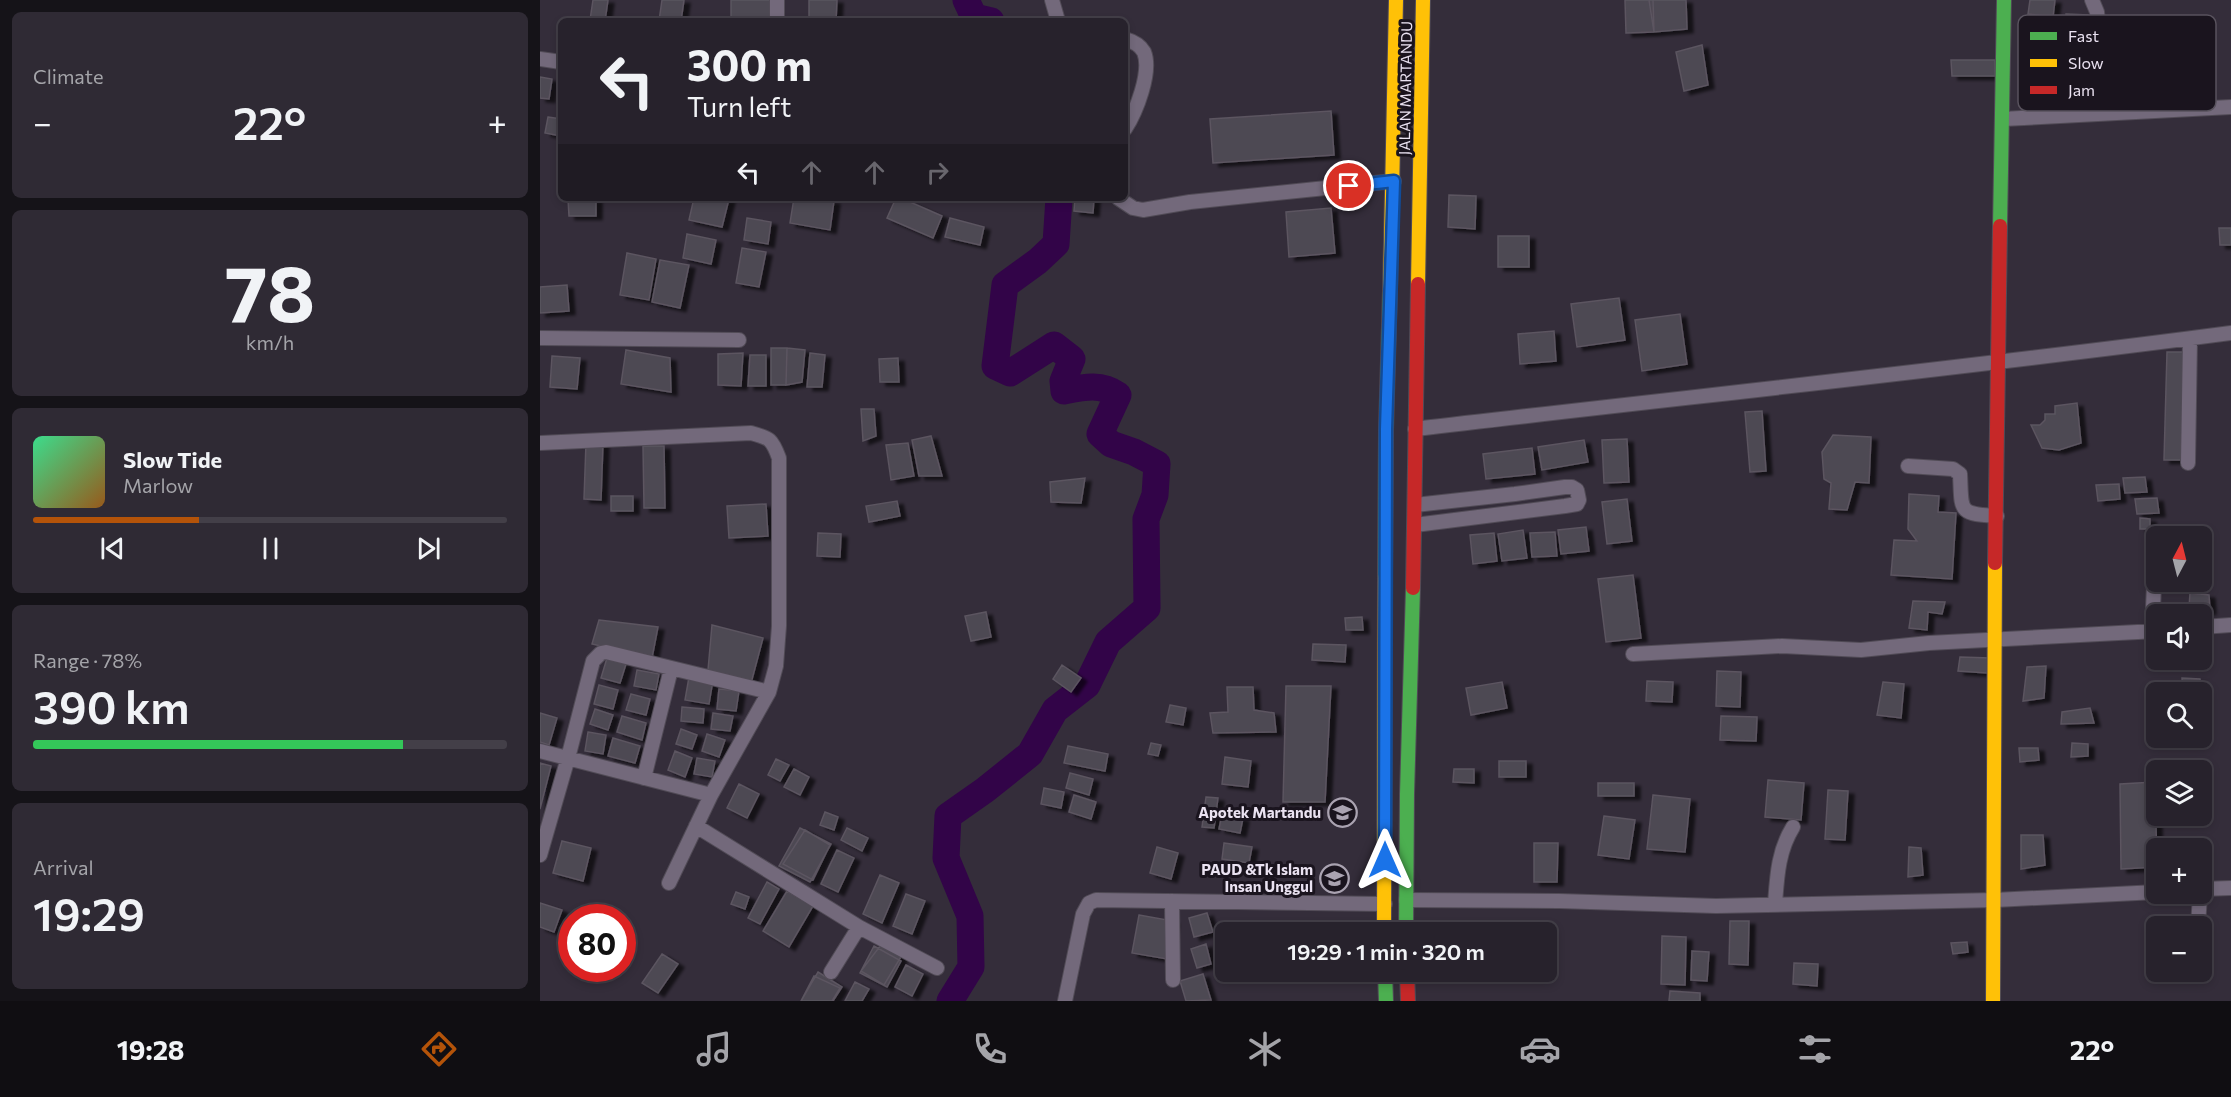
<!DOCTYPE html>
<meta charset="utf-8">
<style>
:root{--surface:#27222c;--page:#2f2a34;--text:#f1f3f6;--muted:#a4a4a9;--line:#433f48;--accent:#b45309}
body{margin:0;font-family:Commissioner,sans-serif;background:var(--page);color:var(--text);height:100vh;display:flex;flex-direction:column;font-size:22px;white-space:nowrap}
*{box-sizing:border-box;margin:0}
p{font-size:20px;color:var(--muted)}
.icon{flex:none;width:33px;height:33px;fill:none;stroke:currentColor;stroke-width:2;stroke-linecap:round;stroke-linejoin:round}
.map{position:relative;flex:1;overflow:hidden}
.panel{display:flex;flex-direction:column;gap:12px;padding:12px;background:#151318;width:540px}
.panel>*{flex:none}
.banner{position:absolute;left:18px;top:18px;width:570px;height:183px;border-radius:9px;box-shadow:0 3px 9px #0003,0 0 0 2px var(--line);background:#27222c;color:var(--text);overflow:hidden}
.needle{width:39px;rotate:7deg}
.fabs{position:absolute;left:1606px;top:526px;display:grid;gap:12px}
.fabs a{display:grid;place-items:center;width:66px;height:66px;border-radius:9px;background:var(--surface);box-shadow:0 3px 9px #0003,0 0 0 2px var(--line);font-size:30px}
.speed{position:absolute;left:18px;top:904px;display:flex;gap:12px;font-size:30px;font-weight:700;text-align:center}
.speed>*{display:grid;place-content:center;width:78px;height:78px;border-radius:50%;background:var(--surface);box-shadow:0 3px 9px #0003,0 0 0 2px var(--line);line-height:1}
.speed .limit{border:9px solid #d22;background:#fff;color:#111}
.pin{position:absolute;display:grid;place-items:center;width:51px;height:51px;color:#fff;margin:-26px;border:3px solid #fff;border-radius:50%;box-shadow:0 2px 6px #0007}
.me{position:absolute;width:66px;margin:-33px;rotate:0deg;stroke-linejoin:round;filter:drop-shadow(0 0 4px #0008)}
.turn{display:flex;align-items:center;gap:21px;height:126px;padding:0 30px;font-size:27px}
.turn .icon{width:78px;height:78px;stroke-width:2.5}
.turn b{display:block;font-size:42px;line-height:51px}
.lanes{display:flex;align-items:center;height:57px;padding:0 30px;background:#0003;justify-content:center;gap:30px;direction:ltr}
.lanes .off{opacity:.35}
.big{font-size:45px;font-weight:600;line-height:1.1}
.panel .widget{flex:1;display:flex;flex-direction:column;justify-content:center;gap:9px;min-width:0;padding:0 21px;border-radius:9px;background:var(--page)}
.panel .dial{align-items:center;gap:0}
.dial b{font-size:78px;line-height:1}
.song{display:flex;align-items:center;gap:18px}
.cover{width:72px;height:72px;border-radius:9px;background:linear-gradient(135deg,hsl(150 70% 55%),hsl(30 70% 35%))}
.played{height:6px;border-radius:3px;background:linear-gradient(90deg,var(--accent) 35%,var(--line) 35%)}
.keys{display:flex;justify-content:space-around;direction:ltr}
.heat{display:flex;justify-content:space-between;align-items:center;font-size:33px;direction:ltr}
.charge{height:9px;border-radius:4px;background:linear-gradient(90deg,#34c759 78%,var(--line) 0)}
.trip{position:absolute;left:675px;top:922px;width:342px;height:60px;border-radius:9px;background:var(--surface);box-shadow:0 3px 9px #0003,0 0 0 2px var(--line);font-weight:600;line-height:60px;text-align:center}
.dock{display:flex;height:96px;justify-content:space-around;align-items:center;background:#100e12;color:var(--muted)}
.dock .icon{width:42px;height:42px}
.dock .active{color:var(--accent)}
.dock b{font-size:27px;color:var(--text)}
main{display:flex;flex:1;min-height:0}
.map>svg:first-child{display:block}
</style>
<main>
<section class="panel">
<div class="widget"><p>Climate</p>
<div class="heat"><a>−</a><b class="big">22°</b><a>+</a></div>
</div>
<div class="widget dial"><b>78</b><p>km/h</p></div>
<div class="widget">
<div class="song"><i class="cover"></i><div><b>Slow Tide</b><p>Marlow</p></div></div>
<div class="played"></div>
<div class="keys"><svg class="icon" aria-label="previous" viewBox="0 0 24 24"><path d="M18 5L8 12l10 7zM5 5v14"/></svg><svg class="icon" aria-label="pause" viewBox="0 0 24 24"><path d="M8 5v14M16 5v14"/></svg><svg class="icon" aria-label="next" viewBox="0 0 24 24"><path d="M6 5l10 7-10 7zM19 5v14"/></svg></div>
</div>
<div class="widget"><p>Range · 78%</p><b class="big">390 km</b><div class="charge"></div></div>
<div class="widget"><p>Arrival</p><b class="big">19:29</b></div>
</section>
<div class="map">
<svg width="1691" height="1001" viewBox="0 0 1691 1001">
<defs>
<filter id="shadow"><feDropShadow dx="6" dy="3.5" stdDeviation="1.5" flood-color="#0009"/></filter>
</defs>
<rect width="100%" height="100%" fill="#342d3a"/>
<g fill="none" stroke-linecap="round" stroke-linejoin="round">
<path stroke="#320448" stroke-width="27" d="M426 0 434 17 451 21
M410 1001 431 967 430 916 406 858 408 816 445 790 490 754 515 710 547 685 568 642 607 608 606 519 615 495 617 464 594 452 571 444 560 434 578 395C561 383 544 387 524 391L523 381 532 359 514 345 470 373 455 366 465 285 498 261 516 244 519 198"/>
</g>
<path fill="#4e4853" stroke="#5b5560" stroke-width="1.5" filter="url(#shadow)" d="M53 0H68L65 21 50 20Z
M122 0H144L141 21H119Z
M191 0H230V20L191 19Z
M269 0H297L296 21H269Z
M1085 0H1113L1114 32 1086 33Z
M1109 0H1146L1147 29 1114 32Z
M1490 0H1515L1513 17 1488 14Z
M1526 14 1548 15 1547 47H1525Z
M1162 45 1168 85 1144 91 1136 52Z
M1411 60H1455V76H1412Z
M0 77 12 79 9 99 0 98Z
M791 111 794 155 673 163 670 119Z
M8 117 21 119V136L5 133Z
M909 195 936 196 935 229 908 227Z
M154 198 189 199 182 227 149 220Z
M254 198H273L294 201 290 230 250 223Z
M356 198H361L402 216 393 238 347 218Z
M535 198H554L553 213 534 211Z
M28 199H56V216H29Z
M791 208 795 253 749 257 746 212Z
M207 218 231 222 228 244 204 240Z
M410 218 444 227 440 245 405 237Z
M1679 228H1691V245H1680Z
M147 234 176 240 171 264 143 258Z
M958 236H989V267H958Z
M202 248 226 252 219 287 196 283Z
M87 253 116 259 109 300 80 295Z
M120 260 149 265 140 308 112 302Z
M27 285 29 311 0 313V287Z
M1079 298 1085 340 1037 347 1031 304Z
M1140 314 1147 364 1102 371 1095 320Z
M1014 331 1016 361 980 364 978 334Z
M231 348H247L246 385H231Z
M247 348 265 350 262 382 246 385Z
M86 350 130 358 131 392 81 384Z
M1627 352H1644L1641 460H1624Z
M203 353 201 386 178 385V354Z
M270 353 285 355 282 387H267Z
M210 355H226V386H208Z
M12 356 40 358 37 389 10 387Z
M358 358 359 382H340L339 359Z
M1537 403 1541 443 1519 450 1502 448 1491 425H1500L1505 420V414H1515V406Z
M321 409H334L336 436 323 441Z
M1222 411 1226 471 1210 472 1205 412Z
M1293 435 1331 437 1329 483 1315 482 1307 510 1289 509 1291 483 1284 479 1282 452Z
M391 436 402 476H379L372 440Z
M1087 439 1089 482 1064 483 1062 440Z
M1044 440 1048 462 1002 470 998 447Z
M46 443H63L61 500 44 499Z
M368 443 374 476 351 480 346 445Z
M103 446H124L125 508H104Z
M992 448 995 474 946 479 943 454Z
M1605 477 1607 492 1585 493 1583 478Z
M545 478 541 503 511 502 510 482Z
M1579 484 1580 499 1558 501 1556 485Z
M1369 494 1399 496 1398 512 1416 513 1412 579 1351 575 1354 540 1377 541 1368 529Z
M71 496H93V511H71Z
M1617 498 1619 513 1597 514 1595 499Z
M1087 499 1092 541 1067 544 1062 502Z
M357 501 360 516 329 522 326 506Z
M226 504 228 536 189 538 187 506Z
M1600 518 1610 519V529H1600Z
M1046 527 1049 551 1021 554 1018 530Z
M1647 527 1648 537H1624V530Z
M983 530 987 558 962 561 958 534Z
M1015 532 1017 556 992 557 990 533Z
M278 533 301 534 300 557 277 556Z
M954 533 957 561 933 564 930 535Z
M1093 575 1101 638 1066 642 1058 579Z
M1650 593 1669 595 1670 611 1649 608Z
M1373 601 1405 602 1402 614 1388 612 1387 630 1369 628Z
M446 612 451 637 431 641 425 616Z
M822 617 823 630H806L805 618Z
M59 620 118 627 112 658 52 644Z
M172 625 223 638 210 687 168 670Z
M773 644 806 645 805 662 772 660Z
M1420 657 1450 658 1447 673 1418 671Z
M67 658 86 664 80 683 61 678Z
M522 665 541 678 531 692 513 679Z
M1506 666 1504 698 1483 701 1487 667Z
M97 670 119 674 116 690 94 686Z
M1177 671 1201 672 1200 707 1176 706Z
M149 677 173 680 169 704 145 700Z
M1642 678 1660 679 1661 693H1643Z
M1107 681 1133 682 1132 702 1106 701Z
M962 682 967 708 931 715 926 688Z
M1343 682 1364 684 1361 718 1337 715Z
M59 685 78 690 73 709 54 704Z
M746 686H791L785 802H743Z
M687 687H713L714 710 734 713 736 732 673 733 670 713 688 712Z
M179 689 199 691 196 711 177 709Z
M91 694 110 699 106 715 86 710Z
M630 705 646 708 643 725 626 722Z
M142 707 164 709 163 723 141 721Z
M1550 708 1554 723 1521 724 1522 712Z
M55 709 73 715 68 730 50 724Z
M0 713 17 718 9 745 0 742Z
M173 713 193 716 190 731 171 729Z
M82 716 106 723 102 740 77 732Z
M1181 716 1217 717 1216 741 1180 740Z
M141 729 157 735 152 749 136 744Z
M48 732 66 735 63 754 45 751Z
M167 734 185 740 179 757 162 751Z
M73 738 100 746 95 763 68 756Z
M611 743 621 745 618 756 608 754Z
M1532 743 1548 744V756L1531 757Z
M528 746 568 754 565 771 524 763Z
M1479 748H1498L1499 760 1480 762Z
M135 751 152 758 145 777 128 770Z
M685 757 711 761 708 787 682 784Z
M157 758 175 761 172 777 154 774Z
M236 759 249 765 240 781 228 775Z
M959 761H986V777H959Z
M0 763 11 766 0 809Z
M254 769 269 777 260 795 244 787Z
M914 769H934V783L913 782Z
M530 773 553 779 549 795 526 788Z
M1228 780 1264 783 1261 820 1225 817Z
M1615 782 1617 867 1581 869 1580 784Z
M1058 783H1094V796H1058Z
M199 784 219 794 207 818 187 808Z
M504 788 524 792 521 808 501 804Z
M1288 790 1308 791 1305 840 1285 839Z
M534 795 556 802 551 819 529 812Z
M1113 795 1150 799 1145 852 1107 849Z
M666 797 678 798 674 828 662 827Z
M285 812 298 817 294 830 280 825Z
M682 814 703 818 700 833 679 829Z
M1064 816 1095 820 1089 859 1058 855Z
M260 828 291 844 270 882 239 866Z
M307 828 328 838 322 851 301 840Z
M265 830 290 845 273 880 243 864Z
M1481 835H1503L1505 865 1481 869Z
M22 841 51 848 43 881 13 873Z
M684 843 712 847 709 863 682 859Z
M994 843H1018L1017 882H994Z
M617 847 638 853 631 879 610 873Z
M1369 847 1381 848 1383 875 1368 877Z
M297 850 314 858 298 892 281 884Z
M340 875 359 883 342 923 323 914Z
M227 882 239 889 220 924 208 918Z
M247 891 273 906 249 947 223 931Z
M196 892 209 897 205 909 191 904Z
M366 894 385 901 372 934 353 926Z
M0 903 22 910 14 932 0 927Z
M667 913 673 932 654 937 649 918Z
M599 915 633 921 627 959 592 953Z
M1190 921H1209L1208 965 1189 964Z
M1122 936 1146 937 1145 985 1121 984Z
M1427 942 1428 952 1413 954 1411 943Z
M666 944 671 964 657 968 651 949Z
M341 945 362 955 344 985 321 971Z
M334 946 361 961 347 987 320 973Z
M1152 951 1169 952 1167 981 1151 980Z
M122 954 138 964 118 993 102 983Z
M1254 963 1278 964 1277 986 1253 984Z
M366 965 383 974 372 996 355 987Z
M278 972 302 987 293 1001H261Z
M663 974 671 1000 646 1001 640 981Z
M274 976 300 988 292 1001H261Z
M315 982 329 989 322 1001H305Z
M1130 991 1160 993V1001H1129Z"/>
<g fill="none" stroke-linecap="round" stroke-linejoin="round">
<defs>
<path id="street" d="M512 0 518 21
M1552 0 1557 12 1558 22 1555 114
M237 21V0
M585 39C592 41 600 45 604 52 612 72 596 112 585 129
M0 59 21 62
M1463 119 1691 107
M578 198 593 208 603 210 650 202 854 181
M0 338 199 340
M875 429C1147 397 1419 369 1691 333
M0 443 211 433C230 438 232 439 239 458V626L236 666 229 692 171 795
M1648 463 1650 339
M1368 466 1413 469 1420 474C1422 511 1417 514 1457 516
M875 525 1025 506 1037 504 1039 500 1037 490 1032 487H1025L975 494 875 505
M1662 627 1691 625
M1612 632 1615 562
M1093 654 1242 646 1321 650 1389 643 1617 631
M0 751 171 795 129 883
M104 778 131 669
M156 826 319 927 397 968
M0 855 28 758 53 661 61 653 66 652 229 692
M1662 889 1691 888
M866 900 1019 901 1176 906 1455 900 1617 892
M632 901 633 980
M1235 904C1237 877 1238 851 1253 827
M1658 927 1660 894
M291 972 319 927
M525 1001 543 914 549 903 556 900 845 904"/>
<path id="fast" d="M1460 226 1464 0
M845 578 846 430 850 290
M866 933 867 794 873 588
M845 972 846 1001"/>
<path id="slow" d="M878 284 883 0
M850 290 856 0
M844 933 845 578
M1453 1001 1455 563"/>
<path id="jam" d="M1455 563 1460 226
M873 588 878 284
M867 972 868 1001"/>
</defs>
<use href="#street" stroke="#514b56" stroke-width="16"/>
<use href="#fast" stroke="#514b56" stroke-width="16"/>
<use href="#slow" stroke="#514b56" stroke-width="16"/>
<use href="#jam" stroke="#514b56" stroke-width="16"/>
<use href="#street" stroke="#73697b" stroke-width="14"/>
<use href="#fast" stroke="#4caf50" stroke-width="14"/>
<use href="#slow" stroke="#ffc107" stroke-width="14"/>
<use href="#jam" stroke="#c62828" stroke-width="14"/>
</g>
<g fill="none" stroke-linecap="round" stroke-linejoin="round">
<defs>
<path id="route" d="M809 186 854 181 846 429 845 860"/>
</defs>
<use href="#route" stroke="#114b97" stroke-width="15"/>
<use href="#route" stroke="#1a73e8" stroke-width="10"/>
</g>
<defs>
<symbol id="school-ring" viewBox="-11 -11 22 22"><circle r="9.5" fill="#1a141e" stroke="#aaa3b1" stroke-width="1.5"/><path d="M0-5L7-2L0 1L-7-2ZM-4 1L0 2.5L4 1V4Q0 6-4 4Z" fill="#aaa3b1"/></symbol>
</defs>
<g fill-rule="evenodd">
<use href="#school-ring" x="786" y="796" width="33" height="33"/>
<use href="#school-ring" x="778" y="862" width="33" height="33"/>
</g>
<g text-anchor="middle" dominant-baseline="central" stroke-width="6" stroke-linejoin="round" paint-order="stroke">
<g font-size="15" fill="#eae2f1" stroke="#1a141e">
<text transform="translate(865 88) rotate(-89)">JALAN MARTANDU</text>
</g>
<g font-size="15" font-weight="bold" fill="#eae2f1" stroke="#1a141e" text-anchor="end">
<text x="781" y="812">Apotek Martandu</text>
<text x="773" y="869">PAUD &amp;Tk Islam<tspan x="773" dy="17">Insan Unggul</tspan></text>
</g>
</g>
<rect x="1478" y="15" width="198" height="96" rx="9" fill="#1a141e" stroke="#58525d" stroke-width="1.5"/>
<rect x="1490" y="32" width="27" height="8" fill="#4caf50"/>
<rect x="1490" y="59" width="27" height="8" fill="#ffc107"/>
<rect x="1490" y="86" width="27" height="8" fill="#c62828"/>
<g font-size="16" fill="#eae2f1">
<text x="1528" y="42">Fast</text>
<text x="1528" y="69">Slow</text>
<text x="1528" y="96">Jam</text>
</g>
</svg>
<div class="fabs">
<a><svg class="needle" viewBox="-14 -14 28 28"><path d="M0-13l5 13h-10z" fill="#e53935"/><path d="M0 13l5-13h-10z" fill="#a4a4a9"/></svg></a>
<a><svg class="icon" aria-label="sound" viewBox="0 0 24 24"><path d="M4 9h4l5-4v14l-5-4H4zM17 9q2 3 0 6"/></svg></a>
<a><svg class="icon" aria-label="search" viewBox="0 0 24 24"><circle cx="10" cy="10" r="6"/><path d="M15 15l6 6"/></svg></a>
<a><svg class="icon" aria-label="layers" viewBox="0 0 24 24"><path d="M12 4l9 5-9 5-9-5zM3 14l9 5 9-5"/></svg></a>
<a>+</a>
<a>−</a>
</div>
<div class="speed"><div class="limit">80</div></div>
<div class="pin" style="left:809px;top:186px;background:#d93025"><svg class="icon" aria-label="arrive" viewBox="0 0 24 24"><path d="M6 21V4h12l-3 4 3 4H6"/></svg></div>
<svg class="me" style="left:845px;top:860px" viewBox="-20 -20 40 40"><path d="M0-17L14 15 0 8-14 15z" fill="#1a73e8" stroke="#fff" stroke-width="4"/></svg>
<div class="trip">19:29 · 1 min · 320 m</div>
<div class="banner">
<div class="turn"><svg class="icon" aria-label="left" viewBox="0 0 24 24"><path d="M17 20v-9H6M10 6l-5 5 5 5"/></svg><div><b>300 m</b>Turn left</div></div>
<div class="lanes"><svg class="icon" aria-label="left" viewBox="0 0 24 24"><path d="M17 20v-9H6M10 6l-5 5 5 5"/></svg><svg class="icon off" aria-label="ahead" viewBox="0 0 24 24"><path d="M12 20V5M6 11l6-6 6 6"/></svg><svg class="icon off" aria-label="ahead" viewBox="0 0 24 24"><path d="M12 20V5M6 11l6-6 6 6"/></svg><svg class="icon off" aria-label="right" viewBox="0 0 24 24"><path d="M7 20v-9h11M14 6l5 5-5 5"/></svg></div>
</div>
</div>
</main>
<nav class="dock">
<b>19:28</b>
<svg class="icon active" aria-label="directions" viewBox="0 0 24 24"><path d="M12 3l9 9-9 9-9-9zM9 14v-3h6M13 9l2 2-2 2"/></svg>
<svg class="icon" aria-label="music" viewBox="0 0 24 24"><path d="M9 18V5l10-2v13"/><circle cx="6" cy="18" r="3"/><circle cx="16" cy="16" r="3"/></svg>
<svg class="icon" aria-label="phone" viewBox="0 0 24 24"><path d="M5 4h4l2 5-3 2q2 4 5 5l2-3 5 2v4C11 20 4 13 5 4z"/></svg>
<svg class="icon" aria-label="climate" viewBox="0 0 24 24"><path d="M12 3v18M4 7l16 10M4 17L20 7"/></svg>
<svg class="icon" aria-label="car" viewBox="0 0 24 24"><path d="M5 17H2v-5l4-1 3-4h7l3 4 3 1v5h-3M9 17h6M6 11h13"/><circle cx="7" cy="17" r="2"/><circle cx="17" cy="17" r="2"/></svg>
<svg class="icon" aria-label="filters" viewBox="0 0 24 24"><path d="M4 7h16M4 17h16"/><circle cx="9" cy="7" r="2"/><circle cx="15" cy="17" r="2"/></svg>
<b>22°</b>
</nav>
